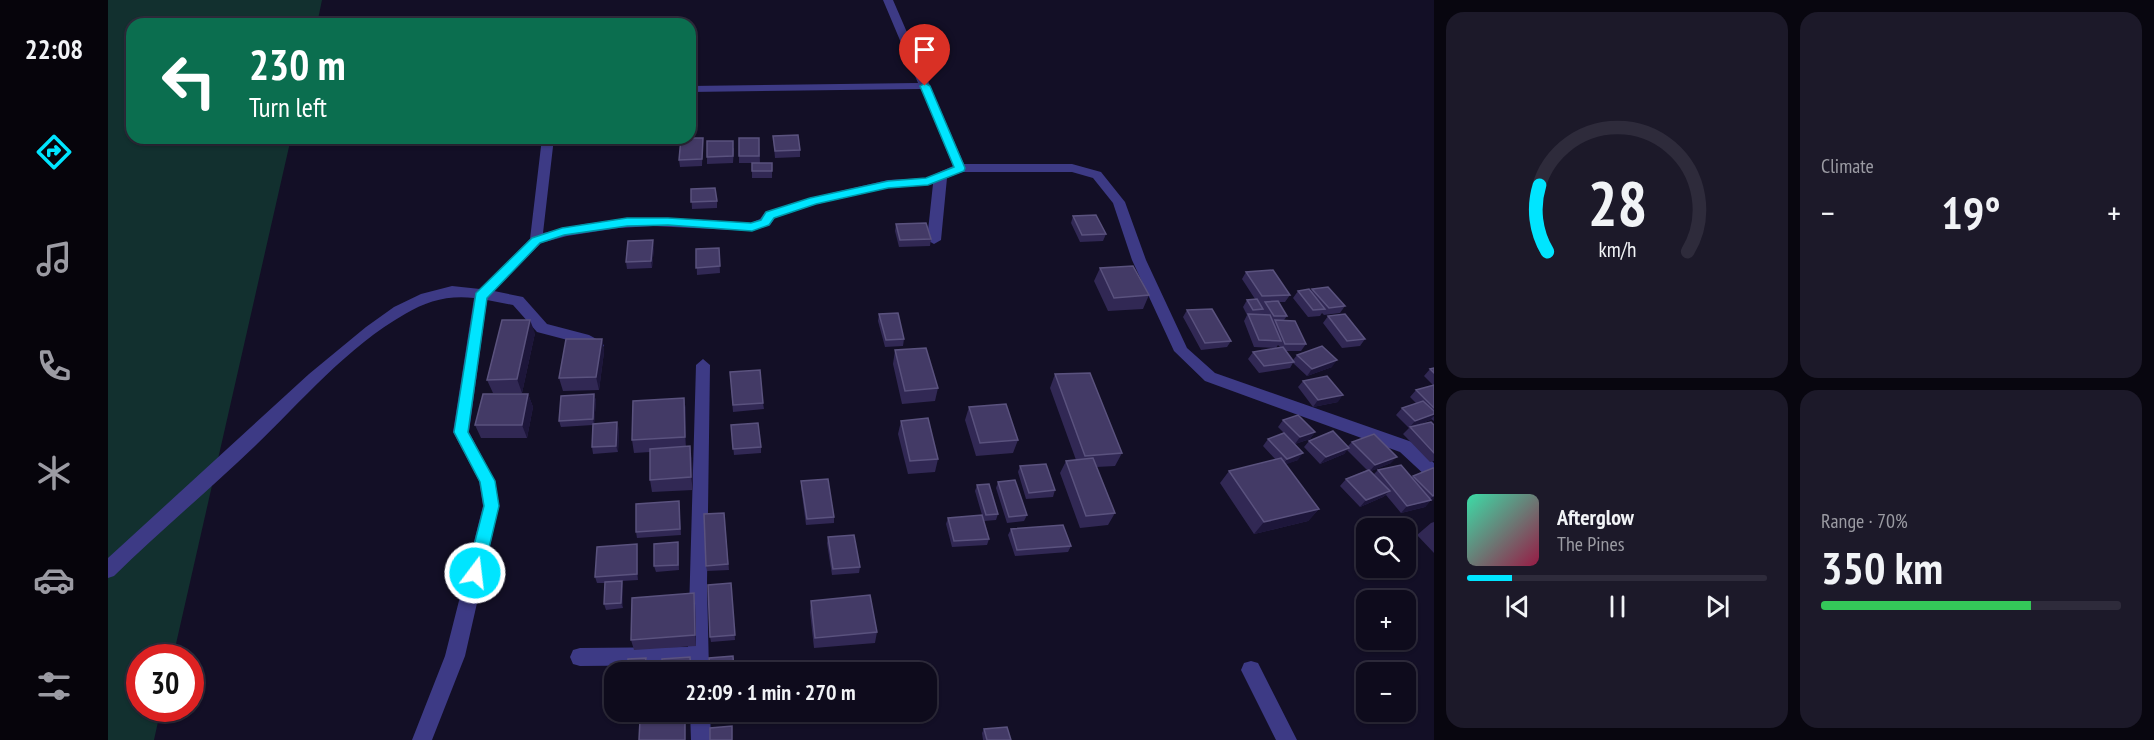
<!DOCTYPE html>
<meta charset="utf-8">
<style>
:root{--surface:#0e0b1c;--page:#1c1929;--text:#f1f3f6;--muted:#9b9ba3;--line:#2e2b3b;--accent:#00e5ff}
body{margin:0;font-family:"PT Sans Narrow",sans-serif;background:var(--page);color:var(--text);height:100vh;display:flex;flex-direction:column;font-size:22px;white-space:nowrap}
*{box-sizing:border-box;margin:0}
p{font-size:20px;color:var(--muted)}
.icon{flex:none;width:33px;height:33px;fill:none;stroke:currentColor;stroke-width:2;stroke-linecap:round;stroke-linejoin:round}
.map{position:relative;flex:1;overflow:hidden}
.drawer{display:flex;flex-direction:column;gap:12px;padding:12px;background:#08060f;width:720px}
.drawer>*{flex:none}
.top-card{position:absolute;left:18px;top:18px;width:570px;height:126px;border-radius:18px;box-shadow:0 2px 4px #0004,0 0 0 2px var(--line);background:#0b6e4f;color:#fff;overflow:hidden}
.tools{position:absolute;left:1248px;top:518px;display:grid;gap:12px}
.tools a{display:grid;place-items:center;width:60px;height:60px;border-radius:12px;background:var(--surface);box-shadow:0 2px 4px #0004,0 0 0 2px var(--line);font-size:30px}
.speed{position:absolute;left:18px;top:644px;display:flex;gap:12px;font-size:30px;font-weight:700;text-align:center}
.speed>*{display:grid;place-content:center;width:78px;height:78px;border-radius:50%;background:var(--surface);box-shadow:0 2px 4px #0004,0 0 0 2px var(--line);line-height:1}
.speed .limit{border:9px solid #d22;background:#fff;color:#111}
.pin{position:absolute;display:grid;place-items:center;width:51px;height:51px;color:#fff;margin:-62px -26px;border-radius:50% 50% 50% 0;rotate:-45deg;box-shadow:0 0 6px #0007}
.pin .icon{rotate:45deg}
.me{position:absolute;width:66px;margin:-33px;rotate:15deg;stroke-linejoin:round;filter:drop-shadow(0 0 4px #0008)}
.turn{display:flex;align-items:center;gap:21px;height:126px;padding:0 24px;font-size:27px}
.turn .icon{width:78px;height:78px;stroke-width:2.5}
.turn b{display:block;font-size:42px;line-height:51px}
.big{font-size:45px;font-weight:800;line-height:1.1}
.drawer .widget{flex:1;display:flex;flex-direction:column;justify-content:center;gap:9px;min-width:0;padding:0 21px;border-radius:18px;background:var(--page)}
.drawer .dial{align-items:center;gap:0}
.dial svg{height:156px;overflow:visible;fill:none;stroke:var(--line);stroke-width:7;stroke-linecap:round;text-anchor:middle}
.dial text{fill:var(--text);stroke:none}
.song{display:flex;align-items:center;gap:18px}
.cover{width:72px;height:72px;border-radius:9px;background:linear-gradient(135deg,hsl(160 70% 55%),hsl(340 70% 35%))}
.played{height:6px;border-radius:3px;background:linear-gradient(90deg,var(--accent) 15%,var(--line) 15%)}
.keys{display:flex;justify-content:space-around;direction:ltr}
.heat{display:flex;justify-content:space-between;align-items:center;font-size:33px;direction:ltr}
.charge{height:9px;border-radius:4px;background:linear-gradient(90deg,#34c759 70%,var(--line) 0)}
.drawer .tiles{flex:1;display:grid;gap:12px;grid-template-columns:repeat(2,1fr)}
.trip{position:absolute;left:496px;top:662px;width:333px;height:60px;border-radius:18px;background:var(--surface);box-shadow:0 2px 4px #0004,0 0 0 2px var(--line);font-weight:800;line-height:60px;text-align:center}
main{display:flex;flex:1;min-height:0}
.dock{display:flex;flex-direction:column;width:108px;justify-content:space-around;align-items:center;background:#06040b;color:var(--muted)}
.dock .icon{width:42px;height:42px}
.dock .active{color:var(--accent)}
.dock b{font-size:27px;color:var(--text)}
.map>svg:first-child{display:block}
</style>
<main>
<nav class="dock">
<b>22:08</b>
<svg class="icon active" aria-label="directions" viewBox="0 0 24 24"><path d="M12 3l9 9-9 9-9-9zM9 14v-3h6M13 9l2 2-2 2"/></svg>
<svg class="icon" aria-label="music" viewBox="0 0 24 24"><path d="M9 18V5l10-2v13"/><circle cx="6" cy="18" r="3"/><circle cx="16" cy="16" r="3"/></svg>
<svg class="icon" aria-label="phone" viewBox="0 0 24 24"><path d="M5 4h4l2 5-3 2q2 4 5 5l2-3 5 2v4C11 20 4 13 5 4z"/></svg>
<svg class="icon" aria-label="climate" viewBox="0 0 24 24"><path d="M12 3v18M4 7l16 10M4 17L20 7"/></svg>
<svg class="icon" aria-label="car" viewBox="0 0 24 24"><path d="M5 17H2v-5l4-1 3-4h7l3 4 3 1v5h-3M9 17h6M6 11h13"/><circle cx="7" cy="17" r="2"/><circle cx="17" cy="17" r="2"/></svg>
<svg class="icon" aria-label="filters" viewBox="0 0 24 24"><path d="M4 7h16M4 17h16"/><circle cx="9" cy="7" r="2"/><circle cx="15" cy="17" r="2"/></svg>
</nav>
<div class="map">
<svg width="1326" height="740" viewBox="0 0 1326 740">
<rect width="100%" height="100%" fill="#130f26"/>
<path fill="#12302f" d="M0 0H214L209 24H24V138H183L65 657H32V708H53L46 740H0Z"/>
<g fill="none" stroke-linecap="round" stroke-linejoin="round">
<path fill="#3d3a85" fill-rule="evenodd" d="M775 0H785L856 164H964L993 172 1017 202 1038 260 1079 348 1107 373 1304 442 1326 463V480L1320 478 1292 452 1097 381 1066 351 1024 260 1005 203 985 178 964 172H854L839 178 833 240 826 244 819 240 825 184 780 188 709 204 667 218 662 225 644 231 545 226 511 228 459 236 433 243 386 291 415 297 439 324 481 335 494 342 496 346 489 351 471 343 429 332 405 305 379 300 361 432 387 481 391 506 357 656 324 740H304L337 656 375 506 371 481 345 432 366 298C340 295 319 301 297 314 239 347 194 401 147 446 101 490 52 531 6 576L0 578V558L201 374 258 327 286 307 313 294 344 286 372 289 422 239 434 138H446L435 233 476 224 529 218 643 223 652 219 657 212 702 198 780 180 818 178 845 166 813 89 582 92V86L810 83Z
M595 359 602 365 599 583 601 672H581V665L472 666 465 664 462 657 465 650 472 648 580 647 588 365Z
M1143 661 1150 663 1189 740H1168L1133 670 1136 663Z
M582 711H602L603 740H583Z"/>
</g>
<path fill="#312854" d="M665 136 692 150V157L667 158Z
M595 138 594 166 572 167 571 160Z
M631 138H651L652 163H664V178H644V163H631Z
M626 148 625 163 599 164V157Z
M583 189 609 201V208L584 209Z
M965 216 998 234 995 241 972 242 963 223Z
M788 224 823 239 822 246 791 247 787 231Z
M546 247 544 268 519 269 518 262Z
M611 248 612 273 589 275 588 249Z
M992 268 1041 295 1035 309 1000 311 986 281Z
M1138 272 1182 295 1177 302H1170L1179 316 1176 320 1198 344 1193 351H1178L1185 360 1189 355 1224 367 1199 376 1185 363 1182 368 1151 373 1140 359 1145 352 1172 347 1170 345 1168 348 1146 347 1136 321 1139 315 1135 307 1139 300 1147 299 1134 279Z
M1204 289 1237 306 1232 313 1216 315 1214 313 1212 316 1200 317 1185 298 1190 291H1203Z
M1079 310 1123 341 1119 347 1093 350 1075 317Z
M771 314 796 339 795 346 777 347 770 321Z
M1220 316 1257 339 1252 346 1234 348 1215 323Z
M427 333 414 393H385L379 380Z
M494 339 496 352 491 390 455 391 451 378Z
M787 350 830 388 827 401 794 404 785 364Z
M1326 368V421L1323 419 1322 420 1307 426 1326 425V461L1322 462 1295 434 1301 428 1288 415 1294 408 1308 403 1302 397 1308 390 1325 385 1316 376 1322 369Z
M622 372 655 403 656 409 625 412Z
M947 374 1014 453 1007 466 988 467 1007 513 1000 525 972 528 952 473 958 461 968 460 942 388Z
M1195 381 1230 402 1205 407 1190 387Z
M420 394 425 407 419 438H373L367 425Z
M486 394 488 401 486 424 511 429 510 452 485 454 484 447 485 425 453 427 451 421Z
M576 398 578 411V446L584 459 585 490 544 492 542 480V452L526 453 524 440Z
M861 407 910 440 905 453 868 456 857 420Z
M1175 420 1207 432 1202 439 1187 444 1170 427Z
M793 421 830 459 827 472 800 474 790 434Z
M623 425 653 447V453L626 455Z
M1160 439 1190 460 1177 464 1211 509 1200 521 1146 534 1112 483 1121 471 1168 460 1155 446Z
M1201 441 1240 446 1244 442 1283 463 1263 471 1266 474 1270 470 1304 477 1326 468V499L1323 500 1317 507 1293 513 1278 495 1275 497 1252 507 1232 486 1238 479 1259 470 1239 450 1236 454 1212 464 1196 447Z
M912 466 947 490 945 497 918 499 910 472Z
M693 481 726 517V523L698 525 693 487Z
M890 482 919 515 916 521 899 523 888 488Z
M869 485 890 514 888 520 876 521 881 539 879 545 844 547 838 524 840 518 874 515 867 491Z
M571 501 573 535 529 538 528 532Z
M616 513 621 570 599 571 598 566Z
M1326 522V553L1309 535 1323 523Z
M903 529 963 546 960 552 907 556 900 535Z
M720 537 752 567 751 573 724 575 719 543Z
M570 542 571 570 548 572 546 566Z
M530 550V580L514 581 515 586V608L498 610 496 604 497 583H489L487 577Z
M623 583 627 640 603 642 602 637Z
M703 601 769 632 767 643 706 648 702 612Z
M587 604 588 646 526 650 523 640Z
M876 729 903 740H875L874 733Z"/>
<path fill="#1d163a" d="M545 240 546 247 544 268 543 261Z
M422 320 427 333 414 393 409 379Z
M494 339 496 352 491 390 488 377Z
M1229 360 1224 367 1199 376 1204 369Z
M420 394 425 407 419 438 414 425Z
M486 394 488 401 486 425 485 419Z
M1235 395 1230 402 1205 407 1210 400Z
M576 398 578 411V449L577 437Z
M1326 414V416L1322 420 1301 428 1307 421Z
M509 422 511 429 510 452 508 446Z
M1207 432 1202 439 1187 444 1192 437Z
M582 446 584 459 585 490 583 477Z
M1241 448 1236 454 1212 464 1218 457Z
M1195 453 1190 460 1174 466 1179 459Z
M1289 457 1283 463 1261 472 1267 465Z
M1282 491 1275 497 1252 507 1258 500Z
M1326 495V499L1320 501 1323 500 1317 507 1293 513 1299 506 1319 502Z
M1211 509 1200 521 1146 534 1156 522Z
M529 544 530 550V580L529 574Z
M514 581 515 586V608L513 603Z
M586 593 587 604 588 646 587 635Z
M538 658 539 663V672H537Z"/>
<path fill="#433a66" stroke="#5a527e" stroke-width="1.5" d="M690 135 692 150 667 151 665 136Z
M573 138H595L594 159 571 160Z
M631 138H651V156H631Z
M599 141H625V156L599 157Z
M644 163H664V171H644Z
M607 188 609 201 583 202V189Z
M988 215 998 234 974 235 965 216Z
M818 223 823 239 792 240 788 224Z
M545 240 543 261 518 262 520 241Z
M611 248 612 266 588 268V249Z
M1025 266 1041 295 1006 298 992 268Z
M1165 270 1182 295 1154 296 1138 272Z
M1220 287 1237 306 1221 308 1204 289Z
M1201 289 1217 309 1205 310 1190 291Z
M1149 299 1155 309 1145 310 1139 300Z
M1170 301 1179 316H1166L1157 302Z
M1104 309 1123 341 1097 343 1079 310Z
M790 313 796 339 778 340 771 314Z
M1140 314 1162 315 1173 341 1151 340Z
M1237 314 1257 339 1239 341 1220 316Z
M394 320H422L409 379 379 380Z
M1167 320 1187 321 1198 344H1177Z
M458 339H494L488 377 451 378Z
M1214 346 1229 360 1204 369 1189 355Z
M1175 347 1186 362 1156 366 1145 352Z
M818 348 830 388 797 391 787 350Z
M1326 368V373L1322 369Z
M652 370 655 403 625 405 622 372Z
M982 373 1014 453 977 456 947 374Z
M1219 376 1235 395 1210 400 1195 381Z
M1326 385V408L1308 390Z
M375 394H420L414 425H367Z
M486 394 485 419 451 421 453 396Z
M576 398 577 437 524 440 525 401Z
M1315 401 1326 411V414L1307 421 1294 408Z
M898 404 910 440 872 443 861 407Z
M1190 415 1207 432 1192 437 1175 420Z
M820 418 830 459 802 461 793 421Z
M509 422 508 446 484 447 485 424Z
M1323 422 1326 425V453L1302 427Z
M650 423 653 447 625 449 623 425Z
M1225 431 1241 448 1218 457 1201 441Z
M1176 433 1195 453 1179 459 1160 439Z
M1266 434 1289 457 1267 465 1244 442Z
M582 446 583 477 542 480V449Z
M985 458 1007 513 978 516 958 461Z
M1173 458 1211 509 1156 522 1121 471Z
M938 464 947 490 921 493 912 466Z
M1293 465 1323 500 1299 506 1270 470Z
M1325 468H1326V495L1325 496 1305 476Z
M1261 470 1282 491 1258 500 1238 479Z
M720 479 726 517 699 519 693 481Z
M907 480 919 515 901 517 890 482Z
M881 484 890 514 878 515 869 485Z
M571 501 572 529 528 532V504Z
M616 513 620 564 598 566 596 514Z
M874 515 881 539 846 541 840 518Z
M955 525 963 546 909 550 903 529Z
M746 535 752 567 725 569 720 537Z
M570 542V565L546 566V544Z
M529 544V574L487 577 489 547Z
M514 581 513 603 496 604 497 582Z
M623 583 627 635 602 637 600 585Z
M586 593 587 635 523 640 524 598Z
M762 595 769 632 707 638 703 601Z
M625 656 626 672H602L601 658Z
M582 657 583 672H554V659Z
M538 658 537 672H520V659Z
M577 717V740H531L532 720Z
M624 726V740H602V728Z
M899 727 903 740H879L876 729Z"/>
<path fill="#00e5ff" stroke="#0095a6" stroke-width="1.5" d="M817 83 822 86 857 168 856 171 820 185 780 188 708 204 666 218 661 225 644 231 560 225 519 226 456 235 432 243 379 298 360 432 387 481 391 506 375 573 373 579 367 581 361 579 359 573 376 506 372 482 346 432 368 293 424 238 454 228 519 218H560L643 223 653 220 658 212 702 198 780 181 818 178 846 167 812 86Z"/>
</svg>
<div class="tools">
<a><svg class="icon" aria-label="search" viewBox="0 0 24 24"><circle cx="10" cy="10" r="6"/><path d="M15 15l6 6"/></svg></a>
<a>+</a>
<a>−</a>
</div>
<div class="speed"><div class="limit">30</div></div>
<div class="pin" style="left:817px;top:86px;background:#d93025"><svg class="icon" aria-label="arrive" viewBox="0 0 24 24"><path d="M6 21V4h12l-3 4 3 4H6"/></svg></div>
<svg class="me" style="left:367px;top:573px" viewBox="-20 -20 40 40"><circle r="17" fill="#00e5ff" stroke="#fff" stroke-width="3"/><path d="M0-11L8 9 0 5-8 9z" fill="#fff"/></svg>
<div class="trip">22:09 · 1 min · 270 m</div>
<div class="top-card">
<div class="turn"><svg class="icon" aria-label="left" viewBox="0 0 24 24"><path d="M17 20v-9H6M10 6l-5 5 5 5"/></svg><div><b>230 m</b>Turn left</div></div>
</div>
</div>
<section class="drawer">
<div class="tiles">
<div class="widget dial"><svg viewBox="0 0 100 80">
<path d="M14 69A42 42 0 1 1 86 69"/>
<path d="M14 69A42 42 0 0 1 10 35" stroke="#00e5ff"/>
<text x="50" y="56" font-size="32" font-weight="700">28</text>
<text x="50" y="72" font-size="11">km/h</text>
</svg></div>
<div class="widget"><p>Climate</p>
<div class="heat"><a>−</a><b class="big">19°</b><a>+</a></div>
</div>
<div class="widget">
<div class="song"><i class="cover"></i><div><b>Afterglow</b><p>The Pines</p></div></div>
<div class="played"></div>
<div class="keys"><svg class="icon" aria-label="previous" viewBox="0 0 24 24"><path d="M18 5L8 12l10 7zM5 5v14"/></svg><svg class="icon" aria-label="pause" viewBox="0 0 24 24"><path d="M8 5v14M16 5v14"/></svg><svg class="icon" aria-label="next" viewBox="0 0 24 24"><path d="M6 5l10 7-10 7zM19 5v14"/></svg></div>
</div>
<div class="widget"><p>Range · 70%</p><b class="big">350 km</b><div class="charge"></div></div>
</div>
</section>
</main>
